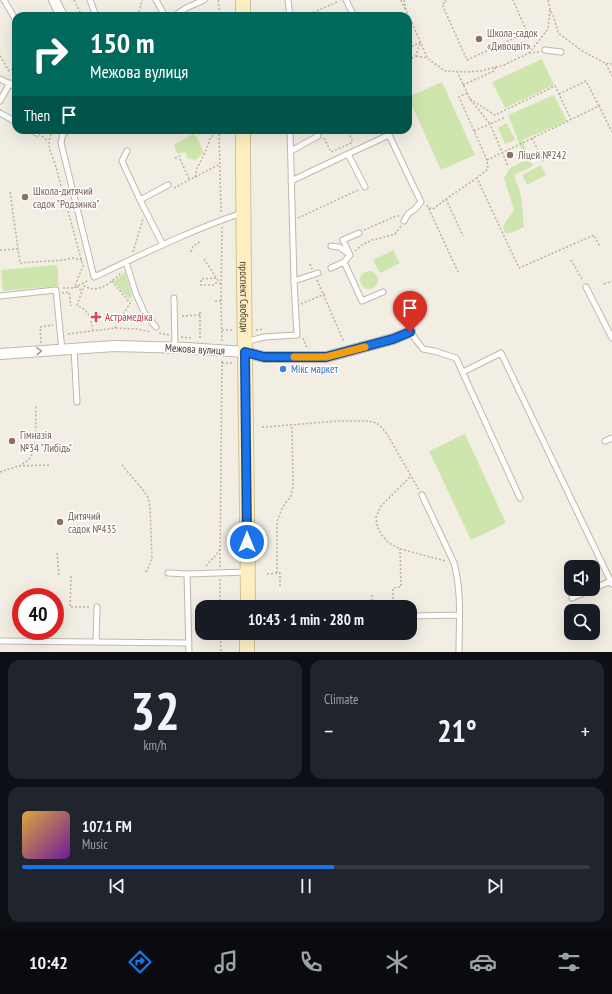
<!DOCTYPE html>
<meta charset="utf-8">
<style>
:root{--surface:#171b24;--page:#20242c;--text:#f1f3f6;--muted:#9ea1a6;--line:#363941;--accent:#1a73e8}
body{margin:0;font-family:"PT Sans Narrow",sans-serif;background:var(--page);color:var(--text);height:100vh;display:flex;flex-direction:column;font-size:15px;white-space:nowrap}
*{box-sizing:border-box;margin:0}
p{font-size:13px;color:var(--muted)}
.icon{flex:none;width:22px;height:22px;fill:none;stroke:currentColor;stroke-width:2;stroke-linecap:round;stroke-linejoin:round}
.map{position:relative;height:652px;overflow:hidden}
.details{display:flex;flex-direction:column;gap:8px;padding:8px;background:#0d0f14;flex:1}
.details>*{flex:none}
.guide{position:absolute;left:12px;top:12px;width:400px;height:122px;border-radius:12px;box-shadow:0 4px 16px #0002;background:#00695c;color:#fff;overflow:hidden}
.controls{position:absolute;left:564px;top:560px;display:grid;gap:8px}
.controls a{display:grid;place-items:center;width:36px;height:36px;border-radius:8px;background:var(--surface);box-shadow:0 4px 16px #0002;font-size:20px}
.speed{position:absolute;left:12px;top:588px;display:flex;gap:8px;font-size:20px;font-weight:700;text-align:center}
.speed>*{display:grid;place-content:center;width:52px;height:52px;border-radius:50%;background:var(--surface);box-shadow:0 4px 16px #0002;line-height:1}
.speed .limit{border:6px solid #d22;background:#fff;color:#111}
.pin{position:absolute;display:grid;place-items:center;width:34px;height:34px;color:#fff;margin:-41px -17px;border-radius:50% 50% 50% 0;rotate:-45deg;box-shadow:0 0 4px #0007}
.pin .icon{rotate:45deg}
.me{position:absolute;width:44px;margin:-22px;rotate:0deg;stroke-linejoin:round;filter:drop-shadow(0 0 3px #0008)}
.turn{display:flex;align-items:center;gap:14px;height:84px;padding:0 12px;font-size:18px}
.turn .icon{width:52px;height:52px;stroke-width:2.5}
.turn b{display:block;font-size:28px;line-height:34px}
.then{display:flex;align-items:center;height:38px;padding:0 12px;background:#0003;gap:8px;font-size:15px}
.big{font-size:30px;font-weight:800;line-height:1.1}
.details .widget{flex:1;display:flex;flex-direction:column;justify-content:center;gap:6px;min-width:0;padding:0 14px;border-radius:12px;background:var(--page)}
.details .dial{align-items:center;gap:0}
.dial b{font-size:52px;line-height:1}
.song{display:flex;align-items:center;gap:12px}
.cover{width:48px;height:48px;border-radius:6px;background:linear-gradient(135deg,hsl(40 70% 55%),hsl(280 70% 35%))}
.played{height:4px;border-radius:2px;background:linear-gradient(90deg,var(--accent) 55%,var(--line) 55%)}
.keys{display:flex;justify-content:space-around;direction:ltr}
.heat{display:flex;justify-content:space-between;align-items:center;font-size:22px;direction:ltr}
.details .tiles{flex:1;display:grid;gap:8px;grid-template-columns:1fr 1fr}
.widget:last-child{grid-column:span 2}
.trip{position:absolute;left:195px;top:600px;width:222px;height:40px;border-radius:12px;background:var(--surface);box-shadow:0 4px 16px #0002;font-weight:800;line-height:40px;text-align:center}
.tabs{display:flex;height:64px;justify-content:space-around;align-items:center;background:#090b0e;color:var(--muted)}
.tabs .icon{width:28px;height:28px}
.tabs .active{color:var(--accent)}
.tabs b{font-size:18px;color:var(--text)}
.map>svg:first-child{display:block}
</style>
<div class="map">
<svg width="612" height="652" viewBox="0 0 612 652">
<rect width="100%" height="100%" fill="#f2eee4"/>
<path fill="#cee6ad" d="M542 59 554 85 505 108 492 82Z
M442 82 475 155 441 170 408 97Z
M554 95 567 121 522 140 533 166 514 175 521 195 524 227 510 233H505L503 226 514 210 504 178 510 168 526 160 508 115Z
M507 123 515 140 505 144 498 128Z
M193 134 197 137 204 153 195 160 188 158 185 152 178 154 175 149V144Z
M541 165 546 175 527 185 522 175Z
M393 250 400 263 380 273 373 260Z
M57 265 59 286 3 291 1 270Z
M360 280a9 9 0 1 1 18 0a9 9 0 1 1-18 0Z
M125 272 132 296 129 299 114 282Z
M465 434 506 523 471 540 429 451Z"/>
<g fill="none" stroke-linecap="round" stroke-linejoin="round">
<defs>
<path id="lane" d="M4 0 14 17 16 22
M90 0 96 16
M156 0 165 16
M288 0 290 16
M346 0 354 16
M174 16 186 8 204 0
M545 50 561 52
M0 79 16 87
M0 101 10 83
M0 113 16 122
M32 130 37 133
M70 130 63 133 61 143 94 277C143 254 191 230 242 213
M389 135 421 202 415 209 408 214 404 221
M127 151 122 161 140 200 163 245
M291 151 318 136
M348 154 389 135 387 130
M291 181 348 154 365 187
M140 200 168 185
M331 246 339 247 349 254
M126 262 136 294 145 314 156 327
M344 262 362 301 383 292
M331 268 344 262 350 255 343 240 359 233
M294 281 318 273
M586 287 612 338
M0 296 56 290 62 350
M174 298 175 348
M410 332 423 349 434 351 456 358 520 498
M245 342 264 337 297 335 294 281 290 130
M74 349 77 402
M463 372 501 353 612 584
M605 441 612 438
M422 495 454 563C462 592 459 622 459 652
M168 573 187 574 247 572
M187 574 189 652
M572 598 611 581
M410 616 459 615
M0 641 189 643
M96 642 97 607"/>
<path id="street" d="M54 0 62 16
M0 354 114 346 187 348 245 352 264 357H326L393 339 410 332"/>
<g id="secondary">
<path d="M243 0V16"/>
<path id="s1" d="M243 130C243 289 247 448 248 607"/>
<path d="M247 652V633"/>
</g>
</defs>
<use href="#lane" stroke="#c0b8aa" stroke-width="7"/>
<use href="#street" stroke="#c0b8aa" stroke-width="12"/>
<use href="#secondary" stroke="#d2c194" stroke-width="16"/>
<path stroke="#bfb199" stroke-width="1.5" stroke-dasharray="2 2" stroke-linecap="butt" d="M74 0 82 16
M218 0 220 16
M401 0 405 9
M404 0 406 10 428 59 445 71 467 72 480 71 504 65 529 53 548 29 550 9
M445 0 446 2 442 4 467 60 527 32 513 0
M548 0 550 9 554 18 558 33 584 52 605 63 612 64
M194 13H220
M138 16 142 0
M306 16 339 1
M408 48 421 42
M529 53 539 52
M408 55 409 28
M0 56 9 71 14 68 16 73
M416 56 428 58
M408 60 416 56 420 43
M606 64 612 76
M457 71 470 99 490 124 504 118
M463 85 494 71 496 67
M467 93 459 97 487 160 488 169 477 178 519 268 594 235 600 247
M559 94 586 81 599 106
M470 99 495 115 555 86 571 119
M52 130C48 143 48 148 54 160L83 266 74 288
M219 130 221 213
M474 131 490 124 508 166
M42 136 48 141
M324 138 331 152 351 143 352 140 347 130
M532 138 544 163
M175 158 182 155
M180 159 189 179
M487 160 599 106 612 132
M195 177 197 168 205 153 210 139 218 130
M174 188 220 164
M10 192 20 263 64 260 73 258 82 260
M446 199 463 236
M427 205 459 274
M429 208 433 209 453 194 477 178
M298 218 358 190
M222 227 221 303 222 341
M364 230 396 216H400
M0 250 18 249
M355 251 362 245 372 240 381 238 395 234 401 226
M133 252 143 219
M191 252 193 246 200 242
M204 259 221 285
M571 260 583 281
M310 264 312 269
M216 278 201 279V285H214L218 281
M317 280 344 342
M112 281 130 303
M604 284 612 281
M77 286 82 292
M63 288H74L89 280
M62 293 69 292 71 306
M215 301H221
M301 304 327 293
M200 312V340
M182 316 200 315
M115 328 132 300
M222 330H234
M256 330 264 329
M93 331C90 316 91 313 77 305L84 286C87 287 90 289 94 289 104 289 115 279 122 272
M159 333 169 335
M68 334 115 328 137 329 151 332
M181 337 191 338
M303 338 307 348
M41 343 40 327 53 325
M222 363H234
M262 427H266L338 421H368L377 423 382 428 387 434 419 490
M122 465 143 490 148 497 150 507 152 558 149 566 145 574
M19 466C22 464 27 462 29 459 38 449 35 418 36 405
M0 472 9 469 19 466 49 465
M410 477 381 506 376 517 377 526 381 534 389 543 400 549 446 561
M57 553 59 576
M206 566 216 555 220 549
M220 567 222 359
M277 573V522L282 508 291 496 293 485 292 425
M267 574 280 573V587
M71 576 70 607H91
M220 579V607
M372 595 373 607
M393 607V588L401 587 400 549
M220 633 221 652"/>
<use href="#lane" stroke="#fff" stroke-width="5"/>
<use href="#street" stroke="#fff" stroke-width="10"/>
<use href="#secondary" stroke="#feefc3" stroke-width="14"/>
</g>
<defs><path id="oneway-chevron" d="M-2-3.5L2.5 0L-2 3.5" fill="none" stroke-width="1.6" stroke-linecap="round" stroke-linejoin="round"/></defs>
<use stroke="#a29e9a" href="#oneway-chevron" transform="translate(39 351) rotate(-4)"/>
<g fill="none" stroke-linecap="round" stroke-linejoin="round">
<defs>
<path id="route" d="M247 542 245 352 264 357H326L393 339 410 332"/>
</defs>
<use href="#route" stroke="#114b97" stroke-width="10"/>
<use href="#route" stroke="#1a73e8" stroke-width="7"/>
<path stroke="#f59e0b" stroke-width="7" d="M294 357H326L365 347"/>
</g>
<g fill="#8d6e63" stroke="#fff" stroke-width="1.5">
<circle cx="479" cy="39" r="4"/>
<circle cx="510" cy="155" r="4"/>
<circle cx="25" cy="197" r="4"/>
<circle cx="12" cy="441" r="4"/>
<circle cx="60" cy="522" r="4"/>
</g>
<path fill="#e0444e" stroke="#fff" stroke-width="1.5" d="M94 311h4v4h4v4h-4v4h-4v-4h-4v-4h4z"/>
<circle fill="#3f7fe0" stroke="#fff" stroke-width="1.5" cx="283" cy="369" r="4"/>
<g text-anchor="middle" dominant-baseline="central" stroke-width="3" stroke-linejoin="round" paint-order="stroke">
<g font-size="11" fill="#785e54" stroke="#fff" text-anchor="start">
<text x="487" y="33">Школа-садок<tspan x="487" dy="13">«Дивоцвіт»</tspan></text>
<text x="518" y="155">Ліцей №242</text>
<text x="33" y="191">Школа-дитячий<tspan x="33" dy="13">садок "Родзинка"</tspan></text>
<text x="20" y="435">Гімназія<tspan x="20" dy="13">№34 "Либідь"</tspan></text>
<text x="68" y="516">Дитячий<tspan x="68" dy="13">садок №435</tspan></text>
</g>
<g font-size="11" fill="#443e34" stroke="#fff">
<text stroke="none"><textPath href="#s1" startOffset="167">проспект Свободи</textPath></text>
<text transform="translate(195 349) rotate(3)">Межова вулиця</text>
</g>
<g font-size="11" fill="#be3a42" stroke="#fff" text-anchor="start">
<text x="105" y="317">Астрамедіка</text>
</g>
<g font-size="11" fill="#366cbe" stroke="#fff" text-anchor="start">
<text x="291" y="369">Мікс маркет</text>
</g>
</g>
</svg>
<div class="controls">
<a><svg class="icon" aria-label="sound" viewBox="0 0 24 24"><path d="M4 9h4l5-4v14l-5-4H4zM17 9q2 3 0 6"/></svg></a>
<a><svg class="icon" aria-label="search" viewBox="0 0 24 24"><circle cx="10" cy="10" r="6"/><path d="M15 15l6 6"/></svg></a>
</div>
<div class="speed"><div class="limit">40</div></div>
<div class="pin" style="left:410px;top:332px;background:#d93025"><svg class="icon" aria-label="arrive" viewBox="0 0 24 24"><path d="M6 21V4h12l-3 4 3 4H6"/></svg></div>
<svg class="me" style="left:247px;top:542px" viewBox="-20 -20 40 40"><circle r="17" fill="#1a73e8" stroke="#fff" stroke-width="3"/><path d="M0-11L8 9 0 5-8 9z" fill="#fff"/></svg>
<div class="trip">10:43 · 1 min · 280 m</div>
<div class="guide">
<div class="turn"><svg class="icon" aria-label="right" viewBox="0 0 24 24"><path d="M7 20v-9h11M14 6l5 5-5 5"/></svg><div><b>150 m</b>Межова вулиця</div></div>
<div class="then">Then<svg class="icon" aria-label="arrive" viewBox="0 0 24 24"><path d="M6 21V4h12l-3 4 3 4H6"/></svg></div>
</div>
</div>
<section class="details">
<div class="tiles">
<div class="widget dial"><b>32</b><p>km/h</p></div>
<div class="widget"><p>Climate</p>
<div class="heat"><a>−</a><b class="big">21°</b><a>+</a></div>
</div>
<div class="widget">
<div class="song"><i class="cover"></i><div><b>107.1 FM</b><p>Music</p></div></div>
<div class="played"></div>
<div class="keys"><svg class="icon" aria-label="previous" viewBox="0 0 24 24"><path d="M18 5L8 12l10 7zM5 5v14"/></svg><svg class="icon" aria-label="pause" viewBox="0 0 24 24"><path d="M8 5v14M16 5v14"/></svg><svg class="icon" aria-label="next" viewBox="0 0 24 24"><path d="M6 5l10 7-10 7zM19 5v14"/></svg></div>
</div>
</div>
</section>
<nav class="tabs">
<b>10:42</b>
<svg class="icon active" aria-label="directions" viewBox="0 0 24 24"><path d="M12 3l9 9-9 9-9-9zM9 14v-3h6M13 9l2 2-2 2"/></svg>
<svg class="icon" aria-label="music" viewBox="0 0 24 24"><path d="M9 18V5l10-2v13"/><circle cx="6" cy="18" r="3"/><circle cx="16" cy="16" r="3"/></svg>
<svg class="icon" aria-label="phone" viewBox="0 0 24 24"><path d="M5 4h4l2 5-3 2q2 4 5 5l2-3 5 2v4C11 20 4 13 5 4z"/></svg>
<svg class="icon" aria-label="climate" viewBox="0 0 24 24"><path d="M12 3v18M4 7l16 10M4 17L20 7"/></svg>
<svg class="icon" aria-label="car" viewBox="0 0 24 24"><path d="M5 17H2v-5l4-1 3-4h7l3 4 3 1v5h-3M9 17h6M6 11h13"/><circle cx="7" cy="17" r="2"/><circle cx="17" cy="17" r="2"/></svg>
<svg class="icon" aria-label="filters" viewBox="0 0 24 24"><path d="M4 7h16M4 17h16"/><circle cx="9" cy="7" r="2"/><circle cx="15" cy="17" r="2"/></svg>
</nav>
